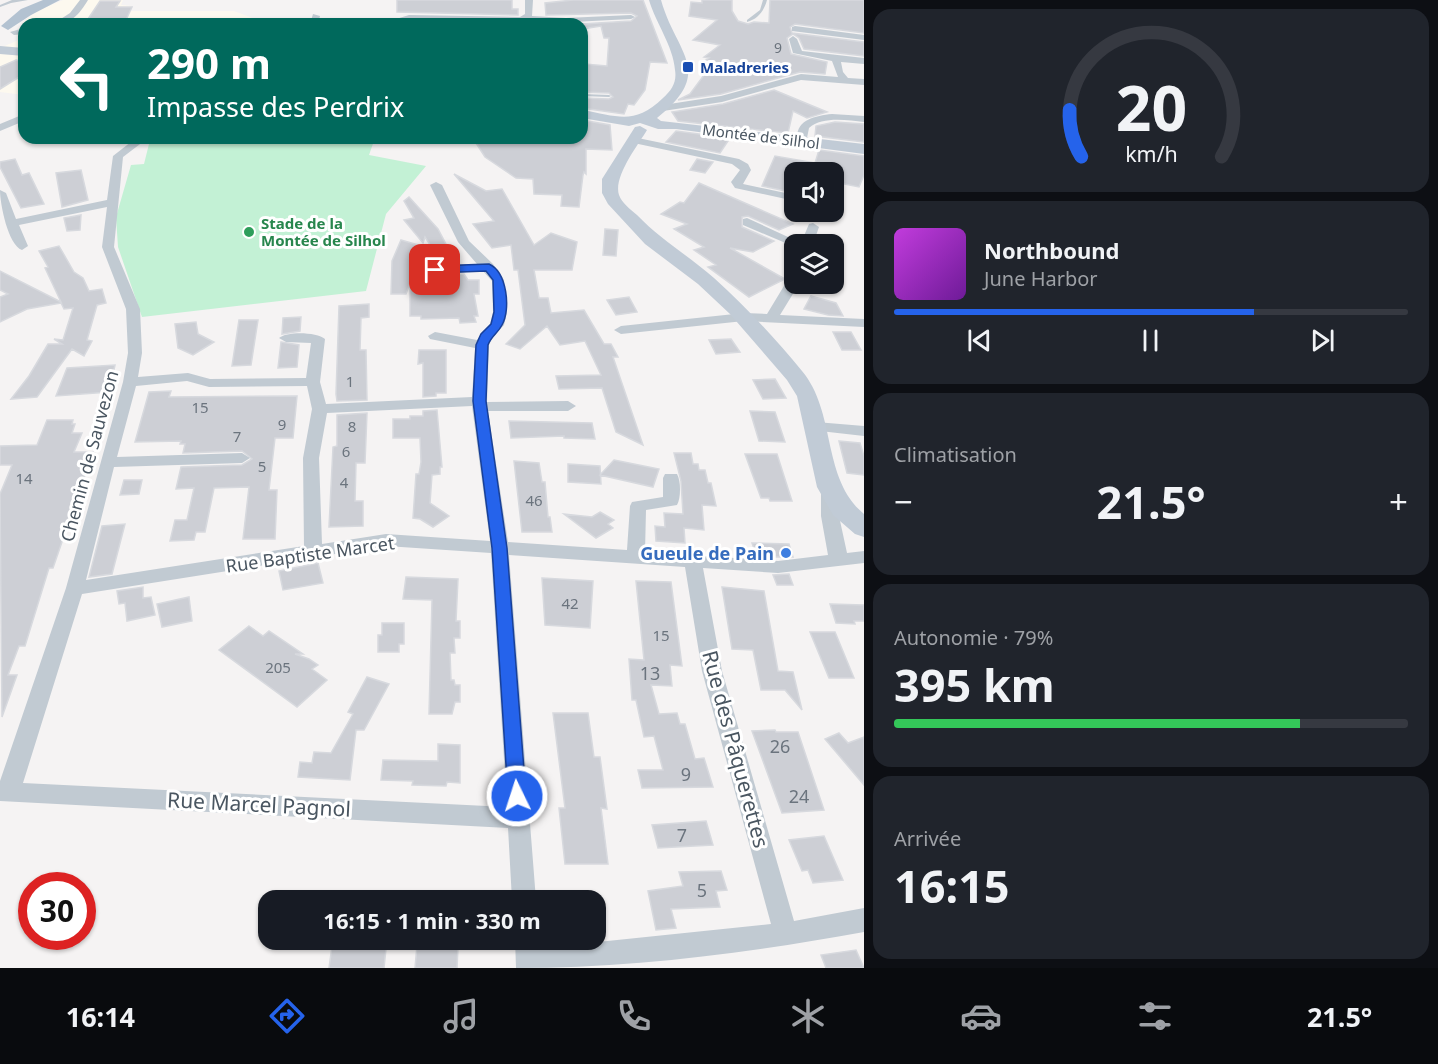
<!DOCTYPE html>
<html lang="fr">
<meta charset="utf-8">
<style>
:root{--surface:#171b24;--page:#20242c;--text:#f1f3f6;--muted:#9ea1a6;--line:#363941;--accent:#2563eb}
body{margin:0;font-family:"Noto Sans",sans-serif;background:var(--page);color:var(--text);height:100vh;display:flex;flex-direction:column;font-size:22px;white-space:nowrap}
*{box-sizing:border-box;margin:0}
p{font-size:20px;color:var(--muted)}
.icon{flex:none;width:33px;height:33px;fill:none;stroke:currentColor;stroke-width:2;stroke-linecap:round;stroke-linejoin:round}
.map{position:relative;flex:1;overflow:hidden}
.panel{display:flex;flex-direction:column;gap:9px;padding:9px;background:#0d0f14;width:574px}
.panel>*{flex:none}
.banner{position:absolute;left:18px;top:18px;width:570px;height:126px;border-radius:18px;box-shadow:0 2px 4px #0004;background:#00695c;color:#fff;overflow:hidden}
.buttons{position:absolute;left:784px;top:162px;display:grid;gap:12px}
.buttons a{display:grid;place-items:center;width:60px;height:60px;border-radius:12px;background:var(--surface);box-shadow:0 2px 4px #0004;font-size:30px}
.speed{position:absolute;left:18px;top:872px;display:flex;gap:12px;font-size:30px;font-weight:700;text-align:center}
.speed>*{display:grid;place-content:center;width:78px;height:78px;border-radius:50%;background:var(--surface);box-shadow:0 2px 4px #0004;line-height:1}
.speed .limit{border:9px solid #d22;background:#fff;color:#111}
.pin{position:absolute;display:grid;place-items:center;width:51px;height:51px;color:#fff;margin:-26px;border-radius:12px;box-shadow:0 3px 9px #0006}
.me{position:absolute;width:66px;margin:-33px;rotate:356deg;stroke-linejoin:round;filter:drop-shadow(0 0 4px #0008)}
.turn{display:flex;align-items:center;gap:21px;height:126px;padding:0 30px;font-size:27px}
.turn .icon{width:78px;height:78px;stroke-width:2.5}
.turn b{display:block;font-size:42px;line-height:51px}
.big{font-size:45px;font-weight:700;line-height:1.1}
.panel .tile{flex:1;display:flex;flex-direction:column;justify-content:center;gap:9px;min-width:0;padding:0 21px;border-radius:18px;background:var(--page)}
.panel .dial{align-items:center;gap:0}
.dial svg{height:156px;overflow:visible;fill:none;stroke:var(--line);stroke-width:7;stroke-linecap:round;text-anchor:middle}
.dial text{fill:var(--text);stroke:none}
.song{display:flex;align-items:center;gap:18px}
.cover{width:72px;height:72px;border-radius:9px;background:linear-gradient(135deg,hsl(290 70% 55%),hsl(280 70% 35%))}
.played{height:6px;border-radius:3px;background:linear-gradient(90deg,var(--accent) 70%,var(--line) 70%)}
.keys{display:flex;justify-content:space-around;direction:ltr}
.heat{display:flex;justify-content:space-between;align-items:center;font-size:33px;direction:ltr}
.charge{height:9px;border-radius:4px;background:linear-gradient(90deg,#34c759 79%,var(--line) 0)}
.trip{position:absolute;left:258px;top:890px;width:348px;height:60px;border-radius:18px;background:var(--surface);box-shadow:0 2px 4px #0004;font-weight:700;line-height:60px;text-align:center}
.tab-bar{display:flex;height:96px;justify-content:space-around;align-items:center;background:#090b0e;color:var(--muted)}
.tab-bar .icon{width:42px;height:42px}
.tab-bar .selected{color:var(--accent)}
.tab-bar b{font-size:27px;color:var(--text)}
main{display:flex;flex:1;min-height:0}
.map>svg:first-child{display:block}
</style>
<main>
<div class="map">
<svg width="864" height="968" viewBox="0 0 864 968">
<rect width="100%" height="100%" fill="#f5f3f3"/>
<path fill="#fdf9ef" d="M63 0H123L121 5 131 6 130 11H234L269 24H24V30L23 22 37 11Z
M24 35V95L0 92V48L21 39Z"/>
<path fill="#c3f1d5" d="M416 19 495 21 496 24H407Z
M154 138H375L369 155 426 166 386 214 366 291 142 317 118 247 116 217 131 165 144 164 150 140Z"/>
<path fill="#cdcfd5" stroke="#d7d9de" stroke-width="1.5" d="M397 0H512V9H518V15L397 12Z
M573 0H643L667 63 650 62 645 90 634 105 628 104 624 114 582 108V98L609 99 613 97 609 93 582 92V70L585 64 607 66 609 38H604L601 26 582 29V24L631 21 637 16 631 13 546 15 545 3Z
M702 0H732V11L738 21 748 24 754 22 769 23 770 0H864V33L795 24 790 27 792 33 864 42V56L804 49 799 38 793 34 787 38 791 54 827 62 825 74 800 72 721 94 678 100 690 94 707 71 718 63 706 60 709 58 704 57 720 45 693 40 717 20 689 16 691 2 702 3Z
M100 1H120L116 7H132L125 22H86Z
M16 60 24 62V74L0 89V67Z
M774 90 827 112 807 118 793 111 788 133 678 121 672 112 723 104Z
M582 120 610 125 612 150 586 149V174L584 172 583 175 579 207 561 206 562 195 534 194 533 179 516 178 485 157 476 143 483 140 510 142V138H582Z
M835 122 864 124V142L815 136 816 126Z
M676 131 730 138 720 153 666 142Z
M819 150 864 156V175L859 187 834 182V172H795V193L762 186 775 156 815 163Z
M15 159 22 175 29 173 44 204 21 208 0 167V162Z
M697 159 713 162 705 173 690 170Z
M81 170 88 200 62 207 56 173Z
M454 174 486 191 502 189 534 245 551 233 577 242 572 270H534L539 298H548L551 313 584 310 604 344H611L618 357H613L643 445 616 432 602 388 559 389 556 376 601 375 585 341 560 345 547 326 520 349 506 344 525 325 518 270H514L511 245 492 248 473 224 494 221Z
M699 183 793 224 779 230 748 216 742 217V227L774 241 753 252 730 248 785 279 749 297 708 267 716 265 694 250 704 247 674 229 687 224 661 214 680 202 684 203Z
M409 197 438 229 456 263H442L425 237 423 243 404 220 414 218 404 201Z
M81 215 80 230 67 231 64 218Z
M605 229 618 230 616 256 603 255Z
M401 240 422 246 410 281H453L449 275 464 274 468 280H479V294H474L478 316H474L476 322 460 323 459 318 421 319V316H410V283L406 294H391L392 261Z
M59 246 74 272 83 278 89 291 102 289 106 303 97 305 87 340 92 341 84 356 72 349 37 397 11 399 29 376 48 344H62L54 339 63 340 73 308 64 309 61 303 27 309 0 322V297L8 294 0 290V271L61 302 45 268 48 267 39 251Z
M811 296 836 303 843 316 828 315 804 309Z
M629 297 637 312 616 315 607 300Z
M369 304V317L361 318 360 350H366L367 400 337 401 336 394 339 306Z
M301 317 300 331 282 334 283 318Z
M239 320H258L251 365 232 366Z
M196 322 198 334 214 342 193 355 178 348 175 324Z
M833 332H851L861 350H842Z
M731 339 740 352 716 354 709 340Z
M281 342 299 345 297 367 278 368Z
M419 350H446V393H436V396L423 397V363L418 364Z
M115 365 109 392 56 396 67 368Z
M775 379 786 398 763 399 753 380Z
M171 391 169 397 297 396 293 438H275L269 490H277L275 539H243L249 487 214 488 205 532H196L194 540 170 541 175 520H187L194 488 176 489 181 467 242 465 252 459 242 451 183 453 185 444H180L181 441 135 442 149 392Z
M437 410 442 467H440V474L432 475 430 503 449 516 433 527 420 519 413 518 416 474H419L421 462 420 438H393V419H410V416H423V411Z
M750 411 775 412 785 442 759 441Z
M367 413 365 463H356L355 501H363V526L329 527 333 447 337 446V415Z
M47 420H73L72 424H75L72 433H82L74 452H93L53 568H49L25 646H19L8 675H17L2 717 0 494 12 465H0V446L37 445Z
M509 421 592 423 595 439 564 438V436L511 438Z
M839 441 860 443 864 456V475L847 473Z
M674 453H691L693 464H698L699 470H705L708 483H711L716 506 702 505 704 530 684 528 685 543 656 541 655 526 665 527 664 513 683 514 681 481Z
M745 454H777L792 501H770L769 498H761Z
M614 460 659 469 653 487 600 475Z
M514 461 539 463 542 482H545L548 517H550L552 532H522Z
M568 464 600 466 601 484 568 482Z
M124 480H142L139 494 120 495Z
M600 512 614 520 608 524 613 528 596 538 564 514 592 517Z
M125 524 112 574 89 577 102 526Z
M752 543 789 544 793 557H757Z
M318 563 323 583 283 590 279 571Z
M789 574 793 585H777L773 575Z
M406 577 458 579 456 621H460V638H454L455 653H450L451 680H454L455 685H460V702H455L452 714H429L432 600 403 599Z
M542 578 593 581 590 628 545 625Z
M636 581 671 582 682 666 670 665 672 686 651 685 659 714 677 713 680 724H685L695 759 704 758 713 787 642 788 638 770H663L654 736 644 737 636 700H632L629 659 644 660Z
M143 587V598L151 597 155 615 127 621 125 603 119 604 117 591Z
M722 587 764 591 778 671 793 672 802 710 785 690H761L753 650 732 649Z
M189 597 192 621 162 627 157 604Z
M830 604 864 605V621H854L855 624 836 623Z
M382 623H404V644H399V652H378V635H382Z
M249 626 263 636 269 631 303 654H295L309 659 318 665 312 669 327 680 297 707 219 650Z
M810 632H835L854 678H829Z
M367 677 389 684 364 730H356L350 780 298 777 300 762 312 763 314 752 331 753 353 714 348 712Z
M553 713H588L594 757H600L607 809 601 808 608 864H565L559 808H565Z
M775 730 776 732H798L824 810 782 813 752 731Z
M839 733 848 743 864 737V785L825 739Z
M438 744 460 745V783L447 782 446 786 412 785 413 781 381 780 383 760 438 761Z
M706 821 713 845 658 848 652 825Z
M824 836 843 880 813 883 808 870 802 871 789 840Z
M721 871 727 890 716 891 720 907 671 909 676 928 656 930 648 891 683 886 679 872Z
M333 939H387L384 968H329Z
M417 945 458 947 457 968H415Z
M856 950 864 968H826L821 955Z"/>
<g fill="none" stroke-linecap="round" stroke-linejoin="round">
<path fill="#c1cad2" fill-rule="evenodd" d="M12 0H28L11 3 0 7V5Z
M763 0H767C764 11 758 19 747 22V20L760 10Z
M582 94 609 95 611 96 609 97 582 96Z"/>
<path fill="#c1cad2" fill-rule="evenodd" d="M80 0H88C79 15 71 24 53 24L70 13Z
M525 0H533L532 16 566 18 631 15 635 17 631 19 553 23 526 20 409 19 397 22 393 20 409 15 520 17 525 14Z
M313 14 320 16 318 24H310Z
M795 26 864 35V40L792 31V27Z
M24 28V34L14 35 10 32Z
M793 36 797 39 802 51 864 58V64L841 62 843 72 848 78 864 79V85L801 80 722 102 663 111 658 108 663 105 721 96 801 74 838 77 832 61 793 53 789 39Z
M24 114V121L0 131V124Z
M832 114 864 116V122C847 120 822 116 809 128L806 143H798C793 121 813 116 832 114Z
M633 137 739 159 748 164 751 170 743 184 795 195V201L735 188 731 182 740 170 732 164 629 142 628 140Z
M136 138H148L123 157 114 247 140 309 142 353 138 377 188 373 210 379 306 378 311 343 286 342 279 338C287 331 317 332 325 339L320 382 326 404 472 397 475 348 430 339 428 336 435 332 477 340 490 324 493 312 492 281 483 271 435 274 429 270 435 266 477 264 458 242 430 185 436 182 442 185 469 241 493 264 504 280 507 312 504 325 492 338 489 345 487 402 568 401 576 406 568 411H488L508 542 627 550 630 506 632 502 663 497V478L665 474H677C681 481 681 498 677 505L646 510 645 552 778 561 828 555 821 516V487L823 483H835L837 487 839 516 847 553 864 551V563L778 573 703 568 722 671 794 921 864 908V932C749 953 633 968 516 968L515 939H539L540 948 771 924 702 671 685 567 509 555 536 900H512L508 828 0 801V781L66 588 123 382 128 353 126 309 102 247 107 207 19 225 28 246 22 250C8 245 0 204 0 190L6 193 16 219 107 200 113 156ZM187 381 209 387 307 386 312 409 303 458 304 546 86 580 114 467 242 463 250 458 242 453 117 457 136 386ZM472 406 490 541 386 534 322 544 319 458 327 413ZM386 546 491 553 507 807 23 783 82 594Z
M747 218 801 243 809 224 813 223 819 227 813 244H795V247L743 225V219Z
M795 275V284H799L780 315 864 319V327L744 321 621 334 614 330 621 326 744 313 767 314 790 276Z
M816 422 864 426V436L811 430 808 427Z"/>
<path fill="#c1cbd6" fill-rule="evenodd" d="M649 0H661C676 54 716 71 657 118L661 121 864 144V154L676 129H658L640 123 629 126 582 118V110C618 116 634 126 663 98 672 90 677 82 675 70 673 45 656 24 649 0Z
M0 46 24 48V56L0 54Z
M640 126 647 130C638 145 613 177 619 195 622 203 630 209 637 215 661 240 689 256 714 278 746 307 775 338 802 371 837 413 821 478 864 514V537L855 534 833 515 817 487 797 396 787 380 730 314 698 284 645 244 608 204 602 193V179L635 127Z"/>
<path fill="#b3c2d1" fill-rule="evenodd" d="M43 0H60L31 15 8 30 1 26 21 9Z"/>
</g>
<path fill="#2563eb" stroke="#184099" stroke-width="1.5" d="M489 264C507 272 511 309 502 325 498 333 491 336 488 345L486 401 507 548 526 796 523 801 517 804 510 801 508 796 492 548 473 401 476 345 481 334 491 324 494 312 493 280 486 271 435 273 429 270 435 266Z"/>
<rect fill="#1a4fb4" stroke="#fff" stroke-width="2" x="682" y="61" width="12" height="12" rx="3"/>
<circle fill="#2e9e5b" stroke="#fff" stroke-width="2" cx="249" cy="232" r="6"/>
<circle fill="#3f7fe0" stroke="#fff" stroke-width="2" cx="786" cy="553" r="6"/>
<g text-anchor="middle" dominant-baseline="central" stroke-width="6" stroke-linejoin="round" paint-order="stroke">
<g font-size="14" fill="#6b747e">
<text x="778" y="47">9</text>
</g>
<g font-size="15" font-weight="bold" fill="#164399" stroke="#fff" text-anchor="start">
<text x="700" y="67">Maladreries</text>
</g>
<g font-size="15" fill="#4a5661" stroke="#fff">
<text transform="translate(761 136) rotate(7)">Montée de Silhol</text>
</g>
<g font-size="15" font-weight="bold" fill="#27864d" stroke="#fff" text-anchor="start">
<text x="261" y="223">Stade de la<tspan x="261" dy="17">Montée de Silhol</tspan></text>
</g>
<g font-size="15" fill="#6b747e">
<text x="350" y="381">1</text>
<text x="200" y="407">15</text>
<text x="282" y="424">9</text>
<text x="352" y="426">8</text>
<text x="237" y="436">7</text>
<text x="346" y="451">6</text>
<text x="262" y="466">5</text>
<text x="24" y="478">14</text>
<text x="344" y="482">4</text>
<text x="534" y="500">46</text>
<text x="570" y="603">42</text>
<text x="661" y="635">15</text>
<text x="278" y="667">205</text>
</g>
<g font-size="18" fill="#4a5661" stroke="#fff">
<text transform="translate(89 456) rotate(-75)">Chemin de Sauvezon</text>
<text transform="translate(310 554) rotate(-8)">Rue Baptiste Marcet</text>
</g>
<g font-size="18" font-weight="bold" fill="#366cbe" stroke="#fff" text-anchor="end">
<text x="774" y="553">Gueule de Pain</text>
</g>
<g font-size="18" fill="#6b747e">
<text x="650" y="673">13</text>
<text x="780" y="746">26</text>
<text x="686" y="774">9</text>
<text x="799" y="796">24</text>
<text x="682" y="835">7</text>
<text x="702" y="890">5</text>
</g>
<g font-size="21" fill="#4a5661" stroke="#fff">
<text transform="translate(736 749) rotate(75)">Rue des Pâquerettes</text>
<text transform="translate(259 804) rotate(3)">Rue Marcel Pagnol</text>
</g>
</g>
</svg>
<div class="buttons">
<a><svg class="icon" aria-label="sound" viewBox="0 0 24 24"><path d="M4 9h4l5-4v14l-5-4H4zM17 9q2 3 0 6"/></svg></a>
<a><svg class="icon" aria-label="layers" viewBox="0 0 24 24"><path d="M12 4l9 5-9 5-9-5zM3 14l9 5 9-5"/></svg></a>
</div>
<div class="speed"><div class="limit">30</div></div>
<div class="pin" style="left:435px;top:270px;background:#d93025"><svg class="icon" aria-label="arrive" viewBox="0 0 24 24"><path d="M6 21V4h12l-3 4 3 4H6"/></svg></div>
<svg class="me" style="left:517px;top:796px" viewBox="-20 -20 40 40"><circle r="17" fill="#2563eb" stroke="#fff" stroke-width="3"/><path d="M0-11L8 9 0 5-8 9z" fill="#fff"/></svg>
<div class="trip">16:15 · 1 min · 330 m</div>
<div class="banner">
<div class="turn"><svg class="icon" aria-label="left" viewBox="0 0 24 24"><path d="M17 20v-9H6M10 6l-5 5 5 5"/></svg><div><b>290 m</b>Impasse des Perdrix</div></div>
</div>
</div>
<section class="panel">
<div class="tile dial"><svg viewBox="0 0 100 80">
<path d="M14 69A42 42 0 1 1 86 69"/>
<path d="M14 69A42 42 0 0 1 8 45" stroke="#2563eb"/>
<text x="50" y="56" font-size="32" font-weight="700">20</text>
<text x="50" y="72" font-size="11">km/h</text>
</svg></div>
<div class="tile">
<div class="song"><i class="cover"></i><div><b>Northbound</b><p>June Harbor</p></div></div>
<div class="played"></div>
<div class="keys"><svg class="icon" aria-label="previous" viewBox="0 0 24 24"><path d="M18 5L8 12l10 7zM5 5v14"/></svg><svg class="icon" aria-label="pause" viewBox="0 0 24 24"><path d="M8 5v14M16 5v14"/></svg><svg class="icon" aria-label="next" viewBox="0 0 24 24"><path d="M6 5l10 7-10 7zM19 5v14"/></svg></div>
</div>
<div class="tile"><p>Climatisation</p>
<div class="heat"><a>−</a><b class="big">21.5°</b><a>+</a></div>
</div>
<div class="tile"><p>Autonomie · 79%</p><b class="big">395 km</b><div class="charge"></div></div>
<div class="tile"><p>Arrivée</p><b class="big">16:15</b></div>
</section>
</main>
<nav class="tab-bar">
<b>16:14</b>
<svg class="icon selected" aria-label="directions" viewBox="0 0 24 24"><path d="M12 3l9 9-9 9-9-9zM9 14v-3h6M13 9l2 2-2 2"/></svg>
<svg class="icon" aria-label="music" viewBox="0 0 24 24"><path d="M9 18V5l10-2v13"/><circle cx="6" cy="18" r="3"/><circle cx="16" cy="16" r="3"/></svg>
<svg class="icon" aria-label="phone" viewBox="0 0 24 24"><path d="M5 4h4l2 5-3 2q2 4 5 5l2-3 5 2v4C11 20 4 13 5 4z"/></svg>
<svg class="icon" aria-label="climate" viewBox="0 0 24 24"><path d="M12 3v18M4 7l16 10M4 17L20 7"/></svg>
<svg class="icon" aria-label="car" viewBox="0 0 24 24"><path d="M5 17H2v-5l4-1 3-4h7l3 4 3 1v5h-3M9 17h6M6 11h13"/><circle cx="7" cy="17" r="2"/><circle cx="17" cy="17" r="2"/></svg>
<svg class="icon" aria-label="filters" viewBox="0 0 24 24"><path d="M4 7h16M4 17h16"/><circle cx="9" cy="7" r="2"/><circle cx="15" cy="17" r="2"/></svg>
<b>21.5°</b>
</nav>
